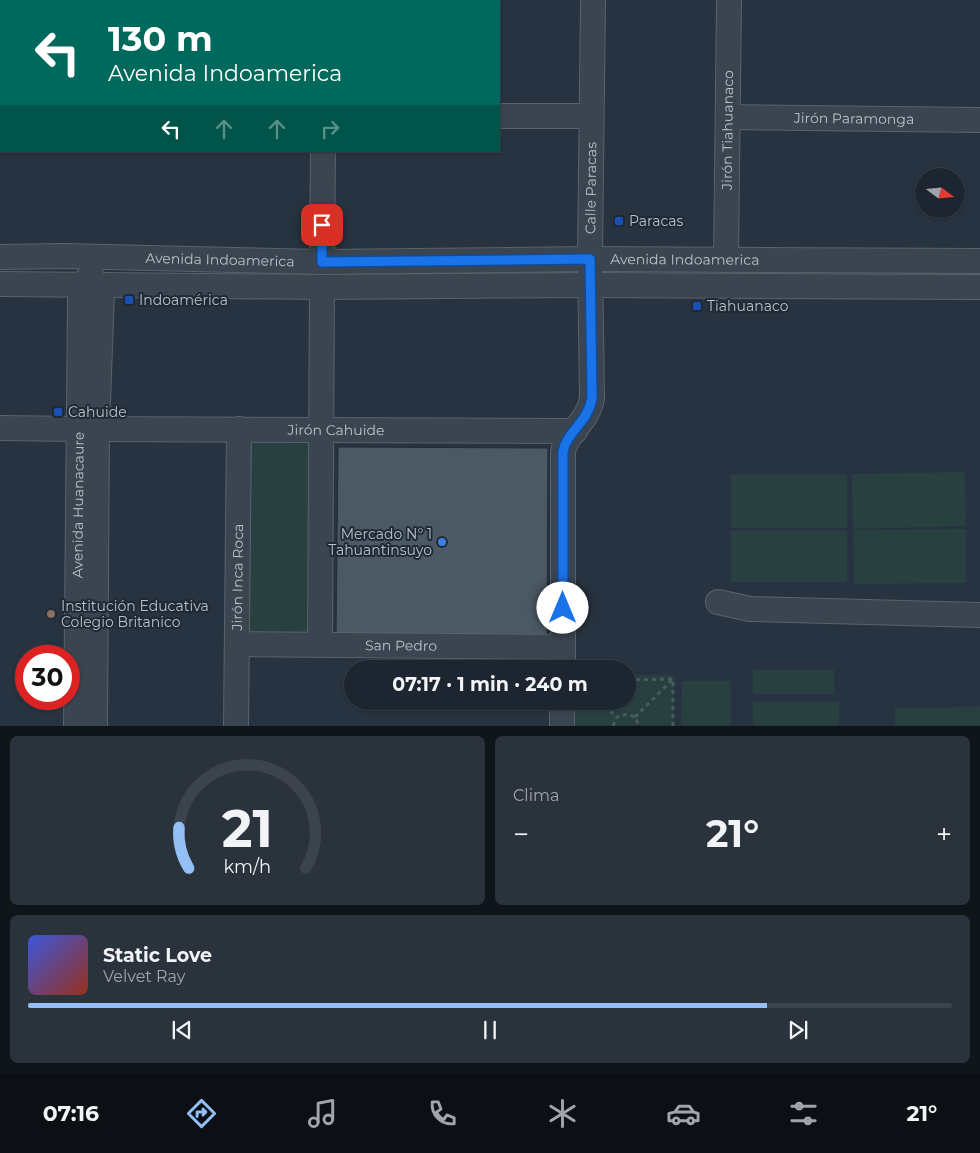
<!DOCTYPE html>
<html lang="es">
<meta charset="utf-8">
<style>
:root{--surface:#1d2630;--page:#2a323c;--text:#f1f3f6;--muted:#a0a5ab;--line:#3b434c;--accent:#93bff4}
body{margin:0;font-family:Montserrat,sans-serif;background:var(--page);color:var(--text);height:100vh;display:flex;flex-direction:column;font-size:19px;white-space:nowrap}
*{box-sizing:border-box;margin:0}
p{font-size:16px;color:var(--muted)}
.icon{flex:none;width:28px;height:28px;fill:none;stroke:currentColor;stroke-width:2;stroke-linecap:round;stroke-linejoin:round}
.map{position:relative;height:726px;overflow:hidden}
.sheet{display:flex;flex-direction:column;gap:10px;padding:10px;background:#10151a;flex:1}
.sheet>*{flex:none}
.top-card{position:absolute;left:0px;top:0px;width:500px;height:152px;box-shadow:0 1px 4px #0004,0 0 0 1px var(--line);background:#00695c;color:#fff;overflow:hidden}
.needle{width:32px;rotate:106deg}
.tools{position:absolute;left:915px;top:168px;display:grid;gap:10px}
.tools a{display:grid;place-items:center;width:50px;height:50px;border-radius:50%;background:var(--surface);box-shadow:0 1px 4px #0004,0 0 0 1px var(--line);font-size:25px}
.speed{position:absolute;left:15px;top:645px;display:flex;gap:10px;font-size:25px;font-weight:700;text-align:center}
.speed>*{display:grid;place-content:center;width:65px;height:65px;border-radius:50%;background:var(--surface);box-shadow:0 1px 4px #0004,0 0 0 1px var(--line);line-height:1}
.speed .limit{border:8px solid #d22;background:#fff;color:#111}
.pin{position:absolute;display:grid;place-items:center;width:42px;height:42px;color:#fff;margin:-21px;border-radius:10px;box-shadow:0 2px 8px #0006}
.me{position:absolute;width:55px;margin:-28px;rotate:0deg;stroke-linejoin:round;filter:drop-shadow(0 0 4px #0008)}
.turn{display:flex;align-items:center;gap:18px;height:105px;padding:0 25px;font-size:22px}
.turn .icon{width:65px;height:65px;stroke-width:2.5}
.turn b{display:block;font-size:35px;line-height:42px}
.lanes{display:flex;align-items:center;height:48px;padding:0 25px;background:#0003;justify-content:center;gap:25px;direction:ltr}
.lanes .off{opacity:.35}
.big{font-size:38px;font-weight:700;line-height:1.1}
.sheet .card{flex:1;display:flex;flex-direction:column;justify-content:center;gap:8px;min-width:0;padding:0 18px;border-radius:8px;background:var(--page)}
.sheet .dial{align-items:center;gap:0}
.dial svg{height:130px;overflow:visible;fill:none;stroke:var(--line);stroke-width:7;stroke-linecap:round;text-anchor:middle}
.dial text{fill:var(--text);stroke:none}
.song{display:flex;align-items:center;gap:15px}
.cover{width:60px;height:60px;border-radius:8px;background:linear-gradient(135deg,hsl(230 70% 55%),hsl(10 70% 35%))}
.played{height:5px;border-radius:2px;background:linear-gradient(90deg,var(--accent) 80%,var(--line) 80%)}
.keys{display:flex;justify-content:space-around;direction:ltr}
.heat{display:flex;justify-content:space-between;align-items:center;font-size:28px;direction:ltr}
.sheet .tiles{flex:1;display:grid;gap:10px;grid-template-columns:1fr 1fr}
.card:last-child{grid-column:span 2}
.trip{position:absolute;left:344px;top:660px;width:292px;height:50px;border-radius:25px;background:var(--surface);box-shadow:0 1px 4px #0004,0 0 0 1px var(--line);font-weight:700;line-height:50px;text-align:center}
.menu{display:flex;height:80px;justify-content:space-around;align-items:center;background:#0c0f13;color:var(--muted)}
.menu .icon{width:35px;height:35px}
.menu .active{color:var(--accent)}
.menu b{font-size:22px;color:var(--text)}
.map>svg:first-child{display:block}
</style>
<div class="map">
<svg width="980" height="726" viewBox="0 0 980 726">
<rect width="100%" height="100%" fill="#273340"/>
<path fill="#294041" d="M245 434H315L314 642H243Z
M965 472 966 526 853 529 852 474Z
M731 475H847V528H731Z
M966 529V583L854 584 853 530Z
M731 531H847V582H731Z
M753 670H834V694H753Z
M628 675H674V725H572V701H628Z
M682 681H731V725H681Z
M753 701H839V725H753Z
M980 707V725H895V708Z"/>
<path fill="#4b5965" stroke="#222c37" d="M338 447 548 448 547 636 336 635Z"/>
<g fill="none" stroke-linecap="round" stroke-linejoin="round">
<defs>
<g id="minor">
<path d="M324 1V0"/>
<path d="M459 1V0"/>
<path d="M499 116H591"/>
<path id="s1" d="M728 117 980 120"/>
<path id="s2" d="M0 257 64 256 322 262 590 259 980 261"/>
<path id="s3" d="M726 260 729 0"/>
<path d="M322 262 323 151"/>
<path d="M0 284 322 287 590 285 980 287"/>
<path d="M0 428 78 429"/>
<path id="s4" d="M97 429 575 431"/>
<path d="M718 602 750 609 980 615"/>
<path id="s5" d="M237 644 563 647"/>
<path d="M320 645 322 287"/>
<path id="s6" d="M563 669V452C566 432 588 423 592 398L590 259 593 0"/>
<path id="s7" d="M76 726 80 301 83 285 91 274"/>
<path d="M95 726 97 429 102 292 104 285"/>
<path id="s8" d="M236 726 239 429"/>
<path d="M562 726V701"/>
</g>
</defs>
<use href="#minor" stroke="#59636d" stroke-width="26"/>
<path stroke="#475c5e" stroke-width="3" stroke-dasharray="4 4" stroke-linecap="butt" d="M628 680 673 679V726
M598 701 617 717
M635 717 673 679
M613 726 617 717 627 714 635 717 639 726"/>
<use href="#minor" stroke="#3b4550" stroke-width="24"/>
</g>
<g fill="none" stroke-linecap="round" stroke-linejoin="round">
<defs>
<path id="route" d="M322 225V262L590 259 592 398C588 423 566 432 563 452V608"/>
</defs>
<use href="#route" stroke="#114b97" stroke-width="12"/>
<use href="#route" stroke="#1a73e8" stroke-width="9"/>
</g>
<g fill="#1a4fb4" stroke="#202a35" stroke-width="2">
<rect x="614" y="216" width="10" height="10" rx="2.5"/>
<rect x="124" y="295" width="10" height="10" rx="2.5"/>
<rect x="692" y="301" width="10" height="10" rx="2.5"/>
<rect x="53" y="407" width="10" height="10" rx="2.5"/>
</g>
<circle fill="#3f7fe0" stroke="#202a35" stroke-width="2" cx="442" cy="542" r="5"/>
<circle fill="#8d6e63" stroke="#202a35" stroke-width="2" cx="51" cy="614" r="5"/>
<g text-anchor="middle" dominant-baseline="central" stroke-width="4" stroke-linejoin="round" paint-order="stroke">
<g font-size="14" fill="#b7c0ca" stroke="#202a35">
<text stroke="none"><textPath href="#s1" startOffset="126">Jirón Paramonga</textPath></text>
<text stroke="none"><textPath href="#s3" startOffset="130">Jirón Tiahuanaco</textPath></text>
<text stroke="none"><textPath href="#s6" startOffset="489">Calle Paracas</textPath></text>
<text stroke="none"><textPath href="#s2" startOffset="685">Avenida Indoamerica</textPath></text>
<text stroke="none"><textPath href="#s2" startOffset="220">Avenida Indoamerica</textPath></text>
<text stroke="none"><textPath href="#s4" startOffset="239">Jirón Cahuide</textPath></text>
<text stroke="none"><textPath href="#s7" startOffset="221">Avenida Huanacaure</textPath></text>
<text stroke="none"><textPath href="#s8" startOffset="149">Jirón Inca Roca</textPath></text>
<text stroke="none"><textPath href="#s5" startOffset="164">San Pedro</textPath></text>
</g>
<g font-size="14" fill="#b7c0ca" stroke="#202a35" text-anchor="start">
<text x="629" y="221">Paracas</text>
<text x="139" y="300">Indoamérica</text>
<text x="707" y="306">Tiahuanaco</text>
<text x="68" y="412">Cahuide</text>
<text x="432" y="534" text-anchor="end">Mercado N° 1<tspan x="432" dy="16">Tahuantinsuyo</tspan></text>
<text x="61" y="606">Institución Educativa<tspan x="61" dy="16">Colegio Britanico</tspan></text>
</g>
</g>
</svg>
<div class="tools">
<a><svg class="needle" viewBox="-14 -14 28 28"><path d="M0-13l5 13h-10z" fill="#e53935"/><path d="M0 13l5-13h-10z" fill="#a0a5ab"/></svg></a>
</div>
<div class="speed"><div class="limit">30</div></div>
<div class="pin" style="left:322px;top:225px;background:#d93025"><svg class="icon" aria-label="arrive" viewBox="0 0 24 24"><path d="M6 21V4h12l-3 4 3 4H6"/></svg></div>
<svg class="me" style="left:563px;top:608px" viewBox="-20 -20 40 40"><circle r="19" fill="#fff"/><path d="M0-13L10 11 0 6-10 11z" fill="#1a73e8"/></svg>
<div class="trip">07:17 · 1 min · 240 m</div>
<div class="top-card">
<div class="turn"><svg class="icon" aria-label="left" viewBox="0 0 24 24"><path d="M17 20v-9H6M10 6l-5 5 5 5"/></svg><div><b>130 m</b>Avenida Indoamerica</div></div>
<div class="lanes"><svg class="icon" aria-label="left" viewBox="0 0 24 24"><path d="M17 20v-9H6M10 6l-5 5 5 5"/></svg><svg class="icon off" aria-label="ahead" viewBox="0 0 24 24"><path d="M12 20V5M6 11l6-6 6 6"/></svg><svg class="icon off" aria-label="ahead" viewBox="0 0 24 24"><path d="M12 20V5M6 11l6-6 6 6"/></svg><svg class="icon off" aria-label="right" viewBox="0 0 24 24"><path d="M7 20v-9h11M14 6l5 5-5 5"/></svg></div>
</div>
</div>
<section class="sheet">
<div class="tiles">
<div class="card dial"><svg viewBox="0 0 100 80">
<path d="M14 69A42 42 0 1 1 86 69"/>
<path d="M14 69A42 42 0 0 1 8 44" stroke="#93bff4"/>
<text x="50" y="56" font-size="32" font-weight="700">21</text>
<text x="50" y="72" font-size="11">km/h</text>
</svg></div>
<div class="card"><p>Clima</p>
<div class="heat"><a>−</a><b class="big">21°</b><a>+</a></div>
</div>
<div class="card">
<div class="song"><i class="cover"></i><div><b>Static Love</b><p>Velvet Ray</p></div></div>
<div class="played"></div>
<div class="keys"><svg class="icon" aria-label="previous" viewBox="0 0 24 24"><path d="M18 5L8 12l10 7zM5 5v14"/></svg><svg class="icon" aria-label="pause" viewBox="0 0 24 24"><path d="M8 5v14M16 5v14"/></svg><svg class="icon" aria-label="next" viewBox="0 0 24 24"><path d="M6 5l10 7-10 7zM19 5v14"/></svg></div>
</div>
</div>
</section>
<nav class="menu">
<b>07:16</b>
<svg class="icon active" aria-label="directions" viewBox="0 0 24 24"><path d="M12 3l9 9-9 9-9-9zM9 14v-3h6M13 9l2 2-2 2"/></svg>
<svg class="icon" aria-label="music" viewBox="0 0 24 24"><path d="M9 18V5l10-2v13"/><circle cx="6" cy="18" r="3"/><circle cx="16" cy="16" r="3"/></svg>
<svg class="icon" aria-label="phone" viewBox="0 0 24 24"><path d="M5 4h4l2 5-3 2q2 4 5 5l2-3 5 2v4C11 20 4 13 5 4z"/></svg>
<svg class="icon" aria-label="climate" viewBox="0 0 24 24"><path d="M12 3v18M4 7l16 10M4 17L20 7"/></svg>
<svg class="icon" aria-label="car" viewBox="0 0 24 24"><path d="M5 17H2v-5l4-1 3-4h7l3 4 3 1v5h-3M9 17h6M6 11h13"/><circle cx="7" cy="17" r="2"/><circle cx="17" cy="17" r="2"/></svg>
<svg class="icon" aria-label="filters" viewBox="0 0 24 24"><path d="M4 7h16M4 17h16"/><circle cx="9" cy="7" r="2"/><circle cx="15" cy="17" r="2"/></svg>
<b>21°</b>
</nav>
